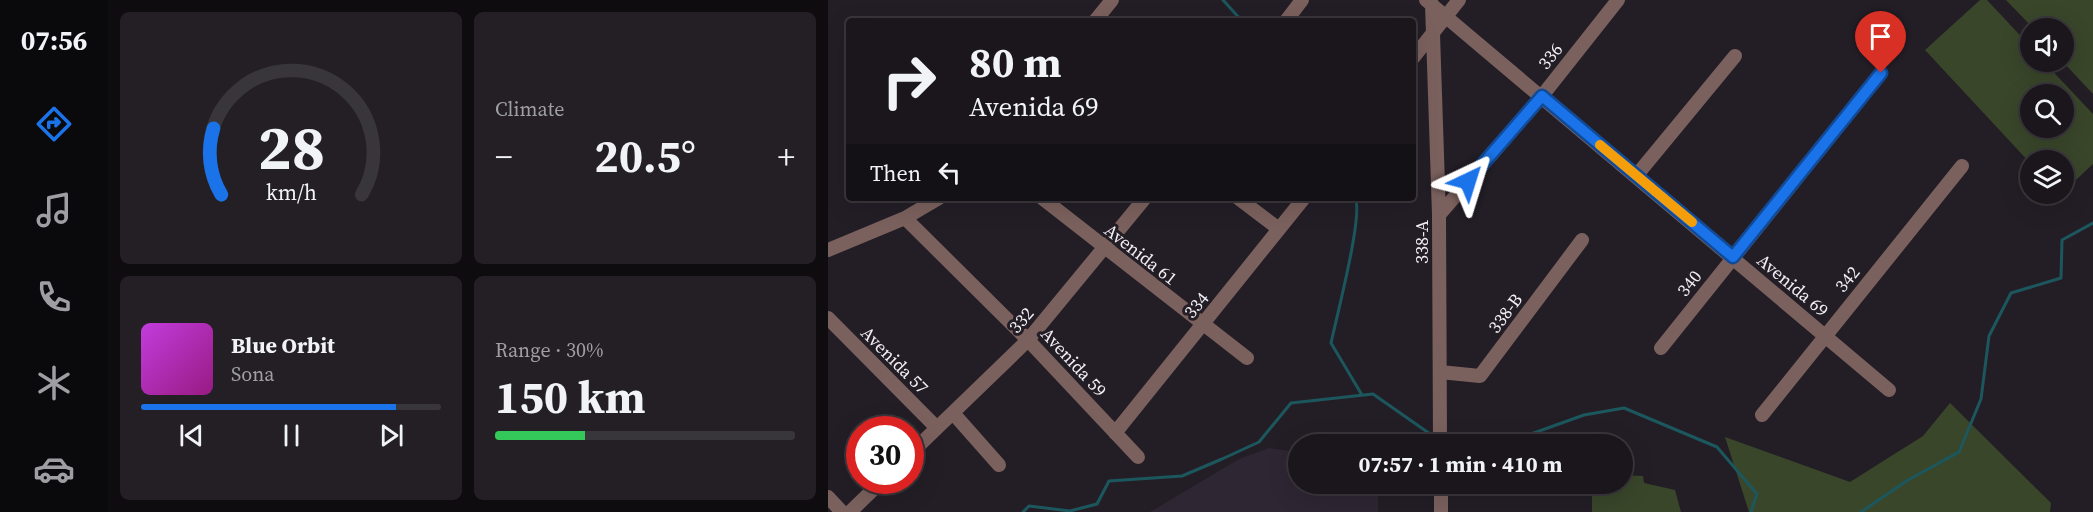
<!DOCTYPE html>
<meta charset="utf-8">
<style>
:root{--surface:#1a161c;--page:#231f25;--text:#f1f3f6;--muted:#9f9fa3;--line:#38353b;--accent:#1a73e8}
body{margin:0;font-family:"Source Serif 4",serif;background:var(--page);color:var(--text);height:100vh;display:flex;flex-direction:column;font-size:22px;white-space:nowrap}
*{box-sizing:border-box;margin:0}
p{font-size:20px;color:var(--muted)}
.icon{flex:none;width:33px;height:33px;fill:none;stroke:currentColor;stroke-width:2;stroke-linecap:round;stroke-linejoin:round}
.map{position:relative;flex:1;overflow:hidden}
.sheet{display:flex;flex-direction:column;gap:12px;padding:12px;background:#0e0c0f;width:720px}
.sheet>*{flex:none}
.top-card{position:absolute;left:18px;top:18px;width:570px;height:183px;border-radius:6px;box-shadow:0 6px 24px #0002,0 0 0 2px var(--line);background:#1a161c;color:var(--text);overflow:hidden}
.fabs{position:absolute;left:1192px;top:18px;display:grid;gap:12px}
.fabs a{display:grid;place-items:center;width:54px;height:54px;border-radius:50%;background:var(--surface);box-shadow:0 6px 24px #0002,0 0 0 2px var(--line);font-size:30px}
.speed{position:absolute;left:18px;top:416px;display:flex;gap:12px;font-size:30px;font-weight:700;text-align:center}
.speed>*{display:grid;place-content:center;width:78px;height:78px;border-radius:50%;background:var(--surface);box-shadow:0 6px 24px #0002,0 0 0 2px var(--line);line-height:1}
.speed .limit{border:9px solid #d22;background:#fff;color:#111}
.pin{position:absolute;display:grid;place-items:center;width:51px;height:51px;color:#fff;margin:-62px -26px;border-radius:50% 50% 50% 0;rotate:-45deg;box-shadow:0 0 6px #0007}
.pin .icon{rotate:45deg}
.me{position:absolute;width:66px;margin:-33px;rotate:41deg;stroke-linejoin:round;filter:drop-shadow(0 0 4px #0008)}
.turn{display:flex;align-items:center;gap:21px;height:126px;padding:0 24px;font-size:27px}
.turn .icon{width:78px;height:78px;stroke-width:2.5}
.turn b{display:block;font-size:42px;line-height:51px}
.then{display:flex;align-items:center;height:57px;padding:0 24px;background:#0003;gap:12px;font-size:22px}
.big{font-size:45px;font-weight:700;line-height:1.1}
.sheet .tile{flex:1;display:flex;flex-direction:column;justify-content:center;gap:9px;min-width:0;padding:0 21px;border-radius:9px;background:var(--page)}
.sheet .dial{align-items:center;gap:0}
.dial svg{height:156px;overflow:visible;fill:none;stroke:var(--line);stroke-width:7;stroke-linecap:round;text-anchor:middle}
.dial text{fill:var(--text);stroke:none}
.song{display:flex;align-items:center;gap:18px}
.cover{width:72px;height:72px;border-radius:9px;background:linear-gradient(135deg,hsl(290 70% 55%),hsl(310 70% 35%))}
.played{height:6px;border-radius:3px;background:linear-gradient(90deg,var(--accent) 85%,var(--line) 85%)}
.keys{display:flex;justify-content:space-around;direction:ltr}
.heat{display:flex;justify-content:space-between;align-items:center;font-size:33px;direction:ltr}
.charge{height:9px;border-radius:4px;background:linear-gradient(90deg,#34c759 30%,var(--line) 0)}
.sheet .tiles{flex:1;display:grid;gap:12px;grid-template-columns:repeat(2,1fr)}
.trip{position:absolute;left:460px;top:434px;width:345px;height:60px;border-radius:30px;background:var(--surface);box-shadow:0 6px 24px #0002,0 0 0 2px var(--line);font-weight:700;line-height:60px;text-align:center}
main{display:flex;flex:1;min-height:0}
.dock{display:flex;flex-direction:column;width:108px;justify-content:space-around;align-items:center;background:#0a090b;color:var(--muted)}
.dock .icon{width:42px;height:42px}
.dock .active{color:var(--accent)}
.dock b{font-size:27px;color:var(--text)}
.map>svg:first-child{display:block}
</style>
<main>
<nav class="dock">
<b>07:56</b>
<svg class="icon active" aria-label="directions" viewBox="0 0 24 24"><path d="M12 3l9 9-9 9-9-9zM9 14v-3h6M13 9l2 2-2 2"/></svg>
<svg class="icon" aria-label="music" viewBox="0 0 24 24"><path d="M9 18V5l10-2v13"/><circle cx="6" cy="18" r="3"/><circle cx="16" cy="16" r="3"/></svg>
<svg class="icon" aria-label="phone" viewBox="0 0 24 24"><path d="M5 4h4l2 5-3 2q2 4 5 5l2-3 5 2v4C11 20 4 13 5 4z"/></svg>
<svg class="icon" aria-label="climate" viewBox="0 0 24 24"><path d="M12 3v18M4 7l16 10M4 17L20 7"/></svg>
<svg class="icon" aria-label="car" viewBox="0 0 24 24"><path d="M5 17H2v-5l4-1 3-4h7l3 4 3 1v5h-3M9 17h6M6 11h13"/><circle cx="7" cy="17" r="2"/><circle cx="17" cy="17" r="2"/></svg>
</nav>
<section class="sheet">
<div class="tiles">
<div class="tile dial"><svg viewBox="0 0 100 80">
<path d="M14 69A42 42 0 1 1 86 69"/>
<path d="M14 69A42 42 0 0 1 10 35" stroke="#1a73e8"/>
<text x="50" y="56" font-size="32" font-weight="700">28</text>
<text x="50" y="72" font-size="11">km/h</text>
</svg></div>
<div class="tile"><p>Climate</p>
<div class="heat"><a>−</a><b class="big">20.5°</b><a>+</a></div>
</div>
<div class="tile">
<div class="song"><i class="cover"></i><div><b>Blue Orbit</b><p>Sona</p></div></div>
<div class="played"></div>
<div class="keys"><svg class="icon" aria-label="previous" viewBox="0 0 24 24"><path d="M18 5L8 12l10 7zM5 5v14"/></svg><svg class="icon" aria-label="pause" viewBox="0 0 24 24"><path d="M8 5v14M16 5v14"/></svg><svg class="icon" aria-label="next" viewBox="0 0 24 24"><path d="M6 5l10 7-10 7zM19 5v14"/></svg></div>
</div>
<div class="tile"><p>Range · 30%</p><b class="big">150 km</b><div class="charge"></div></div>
</div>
</section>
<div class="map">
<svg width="1265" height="512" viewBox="0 0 1265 512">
<rect width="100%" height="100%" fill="#231e26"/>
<path fill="#2e2633" d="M441 448 471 452V483H550V512H322L411 459Z"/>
<path fill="#39462a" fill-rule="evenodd" d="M1152 0H1159L1203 47V62H1216L1265 114V164L1236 191V160H1203V164L1097 50ZM1203 94H1236V128H1203Z
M1178 0H1265V94L1235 62 1236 28H1205Z
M1122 403 1223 503 1222 512H921L897 437 1022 482 1095 436Z
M795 475 815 476 816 483 847 490 853 512H764V483H795Z"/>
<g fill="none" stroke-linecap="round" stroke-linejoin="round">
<path stroke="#1c575e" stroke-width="3" d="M395 0 414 21
M527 198C536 213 508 319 503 343L534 395
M694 444 703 434 756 415 796 408 889 447 929 494 923 512
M195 512 201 506 242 511 269 504 281 481 354 476 394 459 431 442 463 403 545 394 605 436
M1033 512 1080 480 1131 452 1153 399 1161 336 1183 293 1233 278 1234 240 1265 223"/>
<path stroke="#7b615e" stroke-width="14" d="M598 0 1061 390
M604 4 611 215 612 444
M267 21 284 0
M458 21 474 0
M585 58 631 0
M808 176 907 56
M214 198 419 358
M410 198 451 229
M611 215 714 96 790 0
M77 218 200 340 310 457
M0 250 77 218 111 198
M0 318 109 428
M833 348 1053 73
M612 372 652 376 754 240
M125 413 171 465
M934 415 1134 166
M287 433 476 198
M82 454 200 340 317 198
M613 483V512
M0 497 14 512
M22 512 55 480"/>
</g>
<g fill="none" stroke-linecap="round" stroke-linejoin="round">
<defs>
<path id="route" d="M640 181 714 96 905 257 1053 73"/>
</defs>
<use href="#route" stroke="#114b97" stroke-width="15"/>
<use href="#route" stroke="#1a73e8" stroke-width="10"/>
<path stroke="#f59e0b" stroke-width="10" d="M772 145 864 222"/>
</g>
<g text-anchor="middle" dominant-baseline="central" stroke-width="6" stroke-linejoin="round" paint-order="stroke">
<g font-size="18" fill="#f2eef4" stroke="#231e26">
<text transform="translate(722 56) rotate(-52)">336</text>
<text transform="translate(593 242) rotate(-90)">338-A</text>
<text transform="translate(313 254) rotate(38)">Avenida 61</text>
<text transform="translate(1019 279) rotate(-51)">342</text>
<text transform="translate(861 283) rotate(-52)">340</text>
<text transform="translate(965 285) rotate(40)">Avenida 69</text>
<text transform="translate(368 305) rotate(-51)">334</text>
<text transform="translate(677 313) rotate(-53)">338-B</text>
<text transform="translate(193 320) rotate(-49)">332</text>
<text transform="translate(67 360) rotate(45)">Avenida 57</text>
<text transform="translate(246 362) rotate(47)">Avenida 59</text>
</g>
</g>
</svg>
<div class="fabs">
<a><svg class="icon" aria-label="sound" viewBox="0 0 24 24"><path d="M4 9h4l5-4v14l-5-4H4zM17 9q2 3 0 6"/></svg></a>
<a><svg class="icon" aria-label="search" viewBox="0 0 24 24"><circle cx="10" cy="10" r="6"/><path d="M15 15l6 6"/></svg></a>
<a><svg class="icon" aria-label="layers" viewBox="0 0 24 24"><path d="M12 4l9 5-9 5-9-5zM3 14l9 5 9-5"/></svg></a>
</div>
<div class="speed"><div class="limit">30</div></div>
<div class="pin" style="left:1053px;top:73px;background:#d93025"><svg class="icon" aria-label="arrive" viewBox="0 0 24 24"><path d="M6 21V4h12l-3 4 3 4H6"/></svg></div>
<svg class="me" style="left:640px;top:181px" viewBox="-20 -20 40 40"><path d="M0-17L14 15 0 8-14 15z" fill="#1a73e8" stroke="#fff" stroke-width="4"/></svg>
<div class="trip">07:57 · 1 min · 410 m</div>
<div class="top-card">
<div class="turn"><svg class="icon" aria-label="right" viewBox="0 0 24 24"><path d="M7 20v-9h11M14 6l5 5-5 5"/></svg><div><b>80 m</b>Avenida 69</div></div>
<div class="then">Then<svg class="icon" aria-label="left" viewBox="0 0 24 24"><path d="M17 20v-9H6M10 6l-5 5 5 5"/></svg></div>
</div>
</div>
</main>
